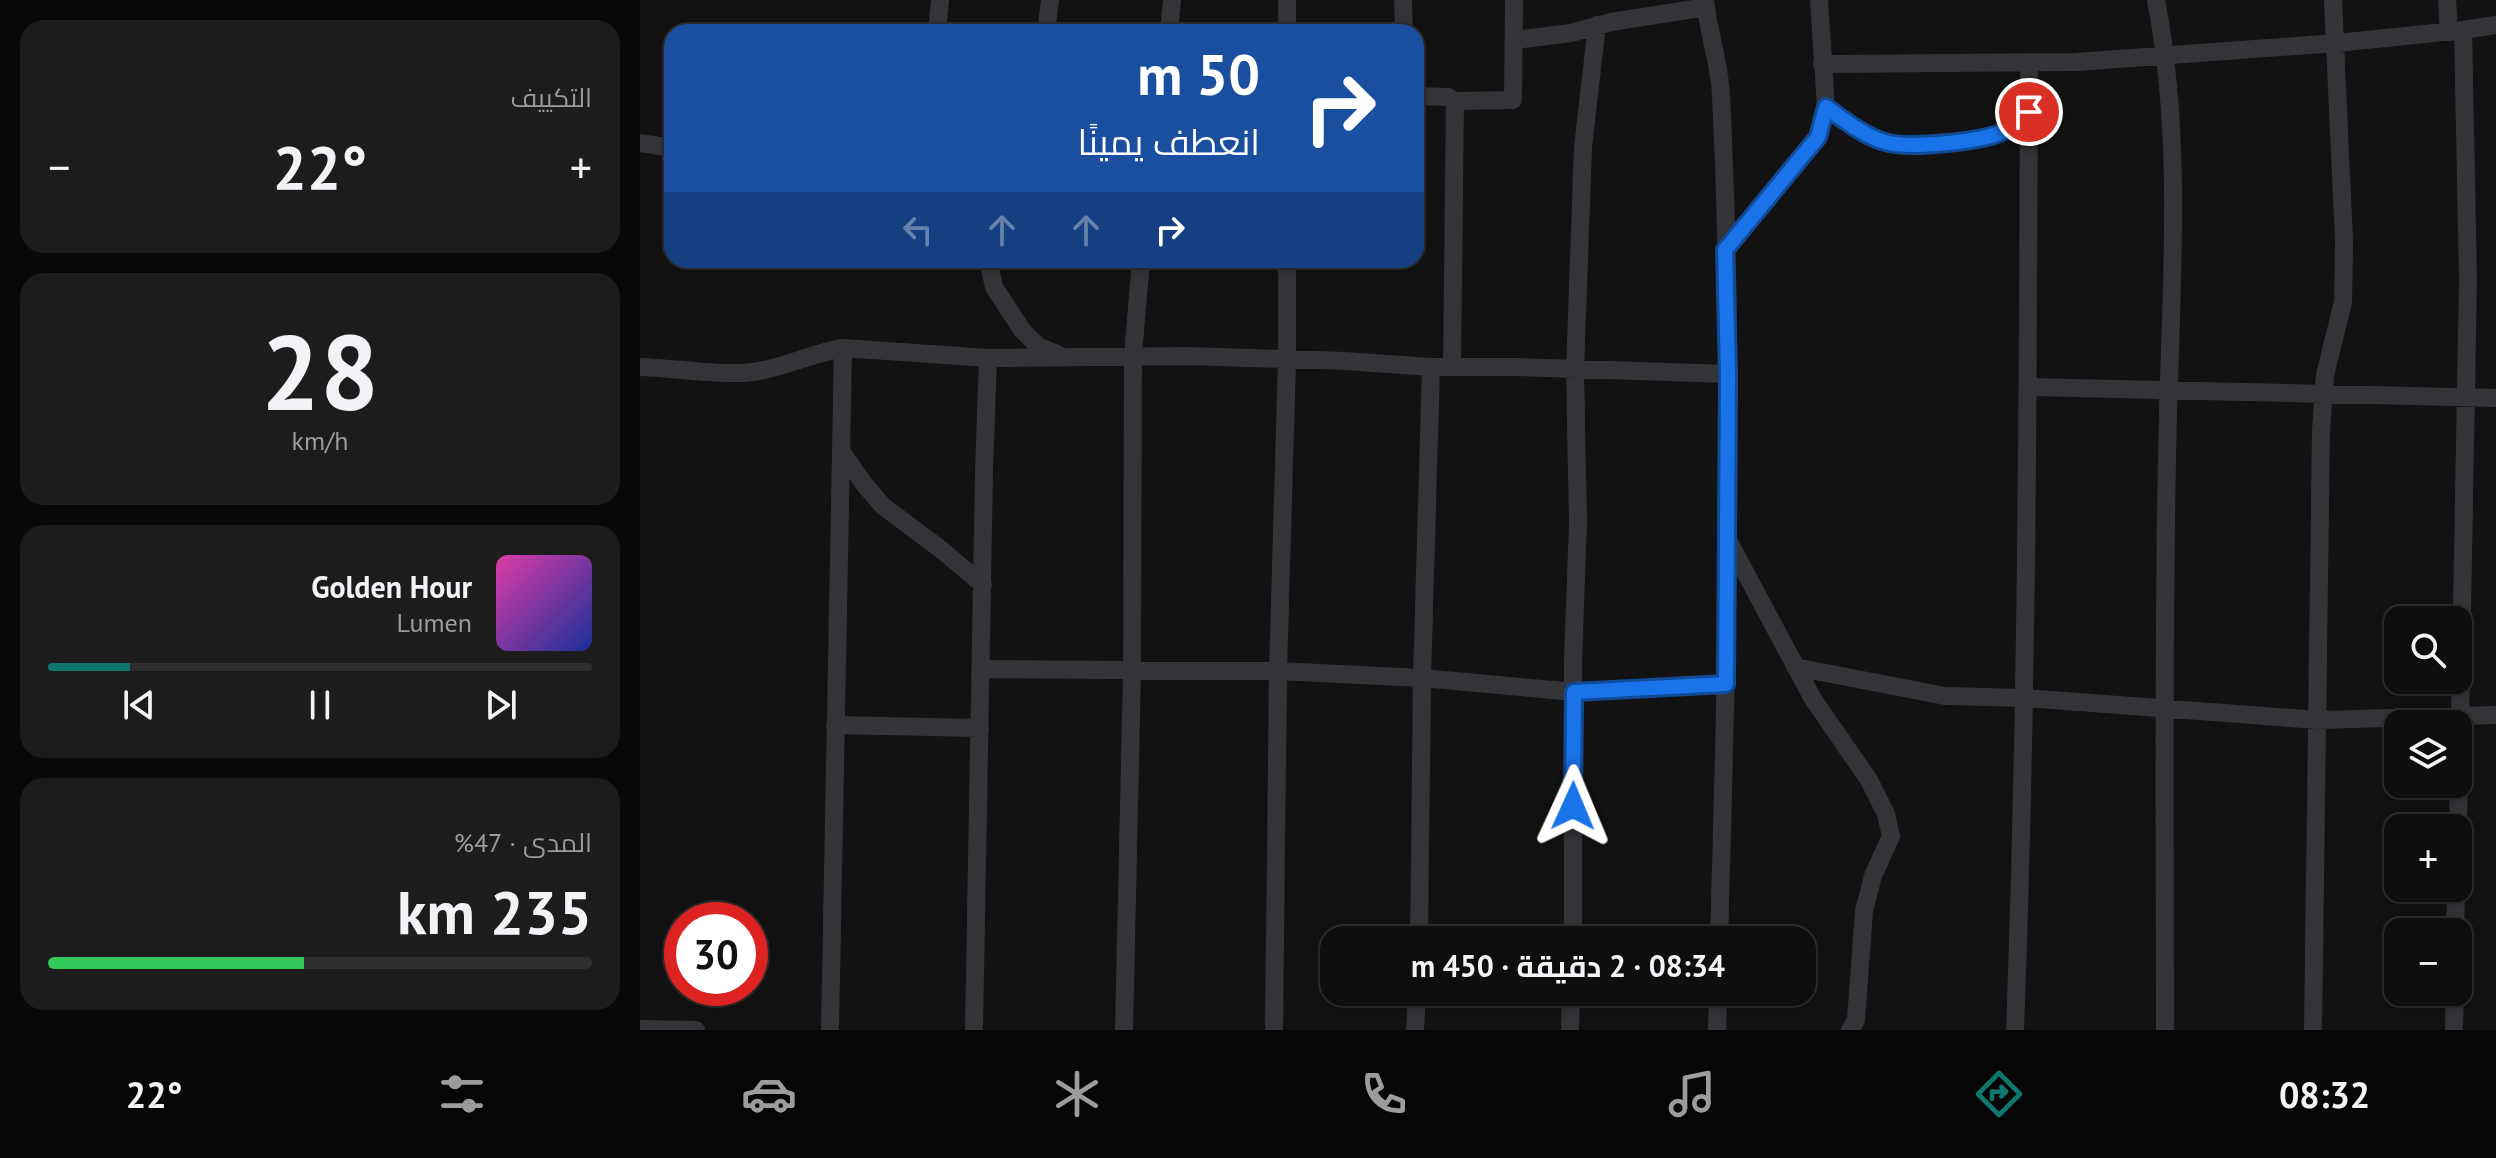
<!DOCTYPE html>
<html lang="ar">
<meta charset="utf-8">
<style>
:root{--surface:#0e0e0e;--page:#1c1c1c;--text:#f1f3f6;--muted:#9b9c9e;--line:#2e2e2e;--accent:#0f766e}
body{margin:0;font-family:"PT Sans",Cairo,sans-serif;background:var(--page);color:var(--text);direction:rtl;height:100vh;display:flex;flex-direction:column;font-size:30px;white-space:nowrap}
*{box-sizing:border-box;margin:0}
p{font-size:26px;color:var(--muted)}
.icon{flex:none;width:44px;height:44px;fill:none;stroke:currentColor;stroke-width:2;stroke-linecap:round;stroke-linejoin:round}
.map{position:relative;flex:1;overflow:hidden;direction:ltr}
.side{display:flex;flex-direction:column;gap:20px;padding:20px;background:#080808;width:640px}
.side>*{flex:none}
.top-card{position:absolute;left:24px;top:24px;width:760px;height:244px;border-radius:24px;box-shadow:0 4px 12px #0003,0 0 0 2px var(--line);direction:rtl;background:#1a4fa0;color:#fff;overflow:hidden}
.tools{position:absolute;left:1744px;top:606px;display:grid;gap:16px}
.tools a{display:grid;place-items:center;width:88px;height:88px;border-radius:16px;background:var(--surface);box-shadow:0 4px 12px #0003,0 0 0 2px var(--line);font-size:40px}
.speed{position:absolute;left:24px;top:902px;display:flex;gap:16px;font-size:40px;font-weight:700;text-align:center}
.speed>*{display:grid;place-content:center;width:104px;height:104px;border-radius:50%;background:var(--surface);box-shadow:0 4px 12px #0003,0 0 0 2px var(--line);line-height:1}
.speed .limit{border:12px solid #d22;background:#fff;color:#111}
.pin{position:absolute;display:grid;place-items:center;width:68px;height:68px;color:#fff;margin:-34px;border:4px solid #fff;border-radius:50%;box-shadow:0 2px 8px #0007}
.me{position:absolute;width:88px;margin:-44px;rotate:1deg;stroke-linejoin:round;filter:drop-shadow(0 0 6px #0008)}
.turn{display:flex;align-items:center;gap:28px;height:168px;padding:0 32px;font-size:36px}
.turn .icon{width:104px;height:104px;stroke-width:2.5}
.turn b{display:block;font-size:56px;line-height:68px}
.lanes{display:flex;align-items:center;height:76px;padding:0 32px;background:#0003;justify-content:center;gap:40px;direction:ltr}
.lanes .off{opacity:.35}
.big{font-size:60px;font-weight:700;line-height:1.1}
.side .widget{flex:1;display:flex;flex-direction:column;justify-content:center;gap:12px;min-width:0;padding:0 28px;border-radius:24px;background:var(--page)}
.side .dial{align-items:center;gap:0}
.dial b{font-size:104px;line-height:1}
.song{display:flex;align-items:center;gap:24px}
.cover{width:96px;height:96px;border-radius:12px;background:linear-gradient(135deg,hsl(320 70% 55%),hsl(230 70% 35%))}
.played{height:8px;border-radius:4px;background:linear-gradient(90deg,var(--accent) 15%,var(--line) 15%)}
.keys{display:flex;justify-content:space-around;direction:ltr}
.heat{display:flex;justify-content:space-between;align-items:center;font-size:44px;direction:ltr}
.charge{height:12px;border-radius:6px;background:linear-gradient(90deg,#34c759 47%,var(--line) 0)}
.trip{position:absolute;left:680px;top:926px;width:496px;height:80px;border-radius:24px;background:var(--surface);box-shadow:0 4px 12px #0003,0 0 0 2px var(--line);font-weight:700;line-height:80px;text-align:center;direction:rtl}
.tab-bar{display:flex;height:128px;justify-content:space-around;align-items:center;background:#060606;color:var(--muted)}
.tab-bar .icon{width:56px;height:56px}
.tab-bar .selected{color:var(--accent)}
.tab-bar b{font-size:36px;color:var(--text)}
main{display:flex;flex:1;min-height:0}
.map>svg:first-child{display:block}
</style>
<main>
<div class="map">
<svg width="1856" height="1030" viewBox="0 0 1856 1030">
<rect width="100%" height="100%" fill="#121213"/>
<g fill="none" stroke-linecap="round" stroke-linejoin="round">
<path stroke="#333437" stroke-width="18" d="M647 0V32
M763 0 764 32
M1065 0C1068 32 1080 64 1081 96 1095 377 1087 659 1079 940
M1516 0C1545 150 1529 308 1527 460 1523 650 1525 840 1525 1030
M1807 0 1809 32
M297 32 300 0
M406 32 410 0
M529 32 532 0
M875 40 931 33 971 22 1066 7
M1182 64 1436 62 1697 43 1823 30
M776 96 808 97 815 101 873 100 874 0
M1186 107C1204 120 1224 136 1245 142 1268 149 1343 142 1364 131 1373 126 1381 118 1389 112
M0 143 32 148
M1085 250 1178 137 1186 107 1179 0
M348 260 354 287 382 330 399 347 417 354
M0 367C33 368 82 376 113 372 144 368 172 353 203 348L348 358 549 356 705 361 791 367H880L1088 374
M812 367 815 101
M1388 387 1856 398
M201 451 224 484 243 506 303 551 343 585
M1089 542 1173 699 1229 780 1246 814 1251 836 1233 876 1224 911 1216 1020 1210 1030
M1155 667 1305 696 1384 698 1678 720 1856 715
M341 669 638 671 782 678 934 692 1086 684
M195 725 340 728
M1818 828 1828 280 1823 30 1856 25
M1815 932 1816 888
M779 940 782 678 791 367
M933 940V660L938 523 935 370 943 147 957 25
M0 1029 56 1030
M190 1030 203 348
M334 1030 344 471 348 358
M484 1030 492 672 493 355 501 260
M634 1030 638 671 647 360V260
M775 1030 777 992
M930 1030 931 992
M1077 1030 1078 992
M1375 1030C1387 708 1388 385 1389 63
M1673 1030 1681 430 1685 375 1703 302 1704 241 1693 0
M1814 1030 1815 992"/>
</g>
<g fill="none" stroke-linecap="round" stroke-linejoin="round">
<defs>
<path id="route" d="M933 806 934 692 1086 684 1088 374 1085 250 1178 137 1186 107C1204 120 1224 136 1245 142 1268 149 1343 142 1364 131 1373 126 1381 118 1389 112"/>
</defs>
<use href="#route" stroke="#114b97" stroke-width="20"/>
<use href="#route" stroke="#1a73e8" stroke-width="14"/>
</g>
</svg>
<div class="tools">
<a><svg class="icon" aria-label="search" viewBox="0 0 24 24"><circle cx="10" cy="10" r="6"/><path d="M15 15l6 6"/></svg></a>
<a><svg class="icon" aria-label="layers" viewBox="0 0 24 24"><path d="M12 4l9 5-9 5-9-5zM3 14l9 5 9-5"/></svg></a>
<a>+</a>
<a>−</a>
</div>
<div class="speed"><div class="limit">30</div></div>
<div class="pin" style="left:1389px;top:112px;background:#d93025"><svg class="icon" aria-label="arrive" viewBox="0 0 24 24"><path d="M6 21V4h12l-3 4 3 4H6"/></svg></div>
<svg class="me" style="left:933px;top:806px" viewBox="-20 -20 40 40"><path d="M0-17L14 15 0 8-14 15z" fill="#1a73e8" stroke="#fff" stroke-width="4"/></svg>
<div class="trip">08:34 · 2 دقيقة · 450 m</div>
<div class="top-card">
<div class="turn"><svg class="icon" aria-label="right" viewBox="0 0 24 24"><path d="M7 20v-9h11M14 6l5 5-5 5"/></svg><div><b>50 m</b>انعطف يمينًا</div></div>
<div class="lanes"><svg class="icon off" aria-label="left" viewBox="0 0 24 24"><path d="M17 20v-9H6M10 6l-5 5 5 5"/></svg><svg class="icon off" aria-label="ahead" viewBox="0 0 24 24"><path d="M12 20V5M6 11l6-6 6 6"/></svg><svg class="icon off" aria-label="ahead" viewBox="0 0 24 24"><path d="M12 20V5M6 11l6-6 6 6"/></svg><svg class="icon" aria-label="right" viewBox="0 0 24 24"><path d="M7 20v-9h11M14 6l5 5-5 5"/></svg></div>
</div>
</div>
<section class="side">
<div class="widget"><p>التكييف</p>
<div class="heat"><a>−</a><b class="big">22°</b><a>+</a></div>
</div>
<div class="widget dial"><b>28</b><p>km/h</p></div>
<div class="widget">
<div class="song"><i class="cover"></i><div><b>Golden Hour</b><p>Lumen</p></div></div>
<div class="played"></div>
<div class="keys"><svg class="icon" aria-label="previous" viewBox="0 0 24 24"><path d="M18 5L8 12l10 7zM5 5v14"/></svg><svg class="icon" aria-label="pause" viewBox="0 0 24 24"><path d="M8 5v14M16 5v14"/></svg><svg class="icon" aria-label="next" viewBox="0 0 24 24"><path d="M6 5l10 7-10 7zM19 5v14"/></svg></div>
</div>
<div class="widget"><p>المدى · 47%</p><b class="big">235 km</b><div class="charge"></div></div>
</section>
</main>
<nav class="tab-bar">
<b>08:32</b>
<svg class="icon selected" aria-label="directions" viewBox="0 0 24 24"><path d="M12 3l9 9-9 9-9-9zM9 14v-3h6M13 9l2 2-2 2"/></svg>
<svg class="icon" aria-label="music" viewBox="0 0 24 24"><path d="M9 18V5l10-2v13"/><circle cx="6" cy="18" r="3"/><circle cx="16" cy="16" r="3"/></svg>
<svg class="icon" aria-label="phone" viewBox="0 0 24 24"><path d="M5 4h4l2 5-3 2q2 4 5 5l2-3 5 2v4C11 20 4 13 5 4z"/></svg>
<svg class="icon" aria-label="climate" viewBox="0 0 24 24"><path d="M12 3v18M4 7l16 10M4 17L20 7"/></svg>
<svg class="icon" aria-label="car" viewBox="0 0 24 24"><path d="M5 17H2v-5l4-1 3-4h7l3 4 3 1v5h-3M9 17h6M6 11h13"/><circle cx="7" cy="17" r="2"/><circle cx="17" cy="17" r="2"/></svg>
<svg class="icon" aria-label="filters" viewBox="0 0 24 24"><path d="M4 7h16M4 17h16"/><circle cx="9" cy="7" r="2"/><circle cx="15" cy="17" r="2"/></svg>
<b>22°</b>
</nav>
